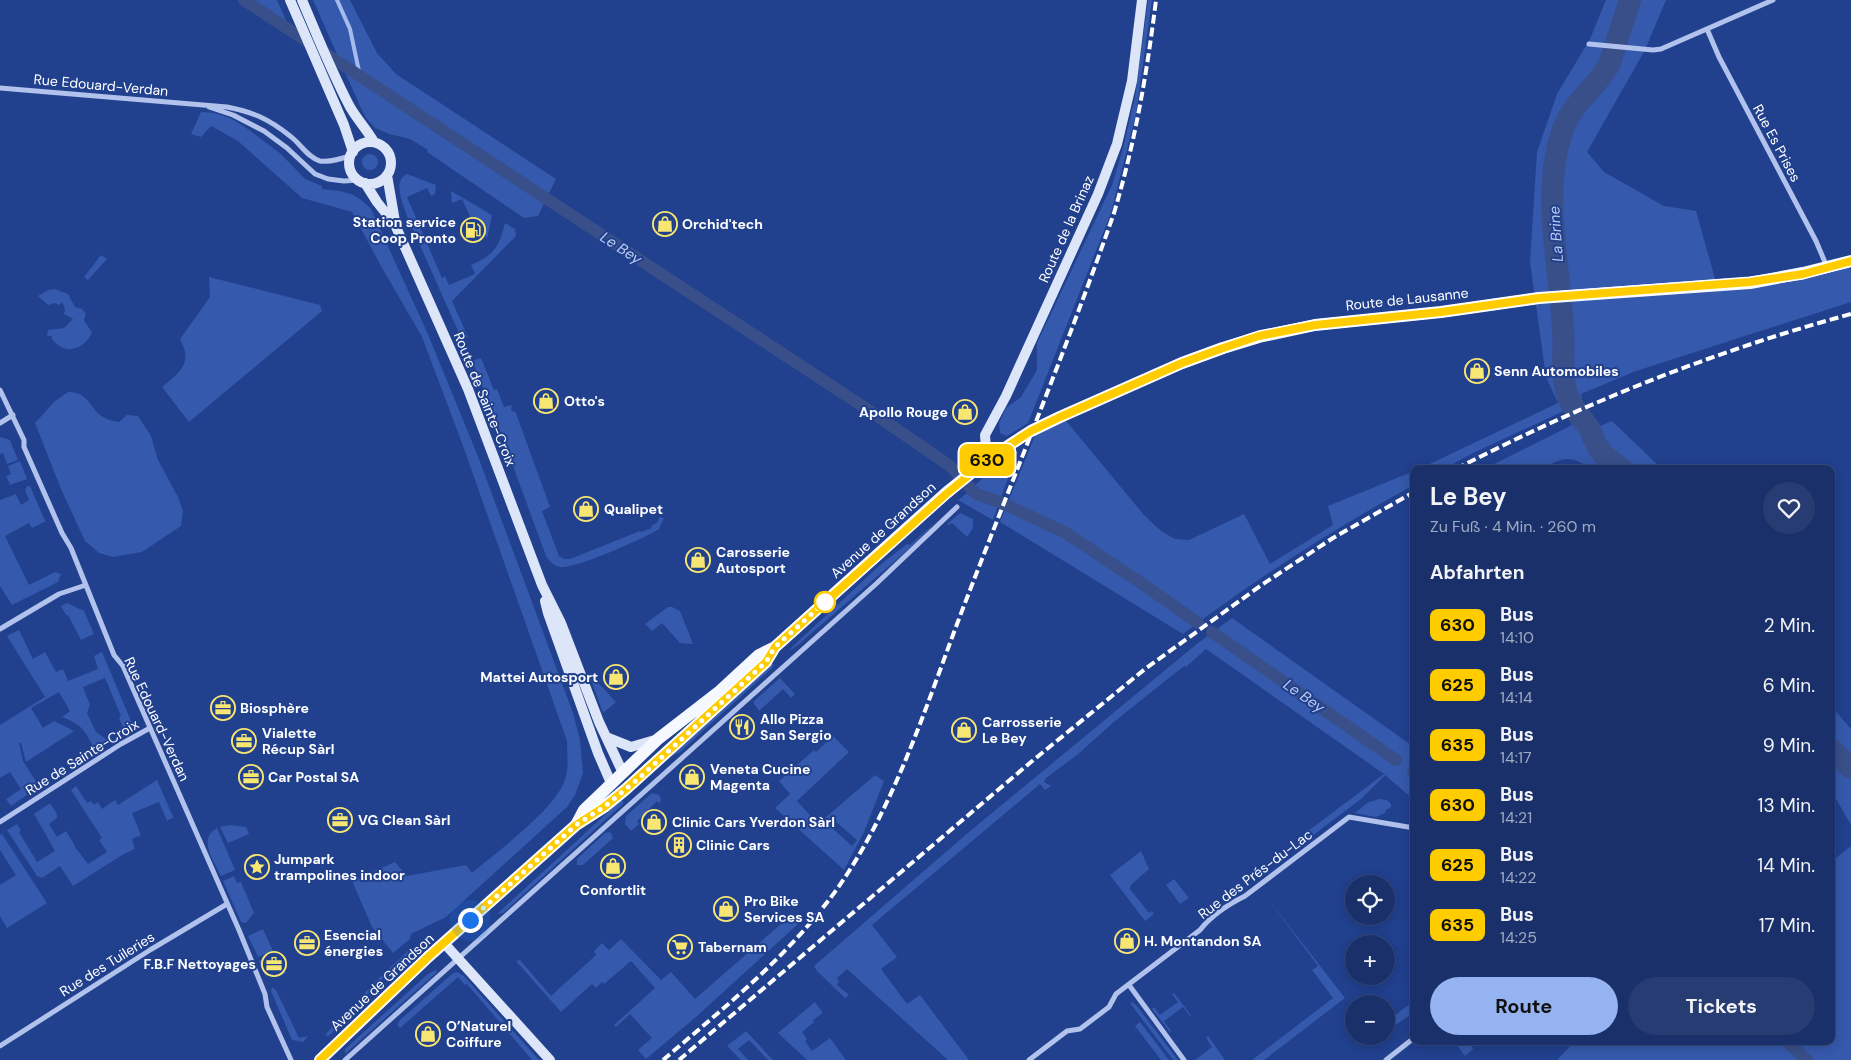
<!DOCTYPE html>
<html lang="de">
<head>
<meta charset="utf-8">
<style>
	body { margin:0; font-family:"DM Sans",sans-serif; background:#263c72; color:#f1f3f6; height:100vh; display:flex; flex-direction:column; font-size:19px; white-space:nowrap }
	* { box-sizing:border-box; margin:0 }
	p { font-size:16px; color:#9fa9c1 }
	.icon { flex:none; width:28px; height:28px; fill:none; stroke:currentColor; stroke-width:2; stroke-linecap:round; stroke-linejoin:round }
	.map { position:relative; flex:1; overflow:hidden }
	.panel { position:absolute; left:1410px; top:465px; width:425px; height:580px; display:flex; flex-direction:column; background:#19306a; border-radius:10px; box-shadow:0 2px 12px #0003,0 0 0 1px #374b7e }
	.panel>* { flex:none }
	.badge { padding:0 10px; border-radius:8px; font-size:18px; line-height:32px }
	.buttons { position:absolute; left:1345px; top:875px; display:grid; gap:10px }
	.buttons a { display:grid; place-items:center; width:50px; height:50px; border-radius:50%; background:#19306a; box-shadow:0 2px 12px #0003,0 0 0 1px #374b7e; font-size:25px }
	.you { position:absolute; width:25px; height:25px; margin:-12px; border:4px solid #fff; border-radius:50%; background:#1a73e8; box-shadow:0 0 0 8px #1a73e833 }
	.map>.badge { position:absolute; translate:-50% -50%; box-shadow:0 0 0 2px #fff }
	h2 { padding:0 20px; font-size:19px; line-height:45px }
	.round { display:grid; place-items:center; flex:none; width:52px; height:52px; border-radius:26px; background:#263c72 }
	.head { display:flex; align-items:center; justify-content:space-between; height:85px; padding:0 20px }
	h1 { font-size:24px; font-weight:700; line-height:38px }
	.action { display:flex; gap:10px; margin-top:auto; padding:10px 20px }
	.action a { flex:1; height:58px; border-radius:30px; background:#95b2f1; color:#111; font-size:20px; font-weight:700; line-height:58px; text-align:center }
	.action a+a { background:#263c72; color:#f1f3f6 }
	ul { padding:0; list-style:none }
	li { display:flex; align-items:center; gap:15px; height:60px; padding:0 20px }
	li div { flex:1 }
	li b { display:block; font-size:19px }
	li em { font-style:normal }
	li .badge { min-width:55px; font-weight:700; text-align:center }
	.map>svg:first-child { display:block }
	.green { fill:#3559ac; fill-rule:evenodd }
	.lines { fill:none; stroke-linecap:round; stroke-linejoin:round }
	.stream { stroke:#a5bbed; stroke-width:4 }
	.canal { stroke:#384f89; stroke-width:12 }
	.river { stroke:#384f89; stroke-width:22 }
	.street { stroke:#b1c2ec; stroke-width:5 }
	.secondary { stroke:#dde5f9; stroke-width:10 }
	.primary { stroke:#f6f8ff; stroke-width:12 }
	.rail { stroke:#fff; stroke-width:4; stroke-dasharray:9 4; stroke-linecap:butt }
	.line-casing { stroke:#fff; stroke-width:11 }
	.line { stroke:#fc0; stroke-width:8 }
	.walk { stroke:#fff; stroke-width:5; stroke-dasharray:0 9 }
	.stop-dot { fill:#fff; stroke:#fc0; stroke-width:2.5 }
	.labels { text-anchor:middle; stroke-width:4; stroke-linejoin:round; paint-order:stroke }
	.street-label { font-size:14px; fill:#fff; stroke:#21408e }
	.poi-label { font-size:14px; font-weight:bold; fill:#fff; stroke:#21408e; text-anchor:start }
	.water-label { font-size:15px; font-style:italic; fill:#bdcdf3; stroke:#21408e }
</style>
</head>
<body>
<div class="map">
<svg width="1851" height="1060" viewBox="0 0 1851 1060">
	<rect width="100%" height="100%" fill="#21408e"/>
	<path class="green" d="M248 0H277L289 27Z
		M313 0H350L377 53 396 74 556 179 538 216 524 218 427 152 428 150 410 139 389 134 375 128 366 118 360 106Z
		M1148 0H1152L1136 114 1111 213 1028 423 1007 436 1000 433 999 423 1006 408 1021 397 1037 370V343L1112 185 1123 148 1135 97Z
		M1606 0H1666L1645 50 1587 152 1604 172 1664 206 1696 211 1717 286 1848 262 1851 272V302L1636 371 1581 394C1583 408 1590 417 1600 426L1612 421 1662 469H1588C1578 457 1563 456 1550 465V469H1484L1572 425 1564 411 1473 453 1444 469H1419L1558 403 1546 377 1530 262 1537 152 1557 94 1590 39Z
		M201 112 215 113 230 118 245 127 281 154 305 179 322 186V189C344 191 357 193 371 209L427 332 479 459 573 713 580 740 583 773 575 795 567 807 446 917 411 934 410 939 393 953 372 927 352 881 395 862 407 876 466 865 472 873C497 852 555 809 565 780 569 768 567 754 567 741L462 443 422 337 381 266 352 212 302 198 238 141 211 126 201 137 191 134Z
		M362 162a8 8 0 1 1 16 0a8 8 0 1 1-16 0Z
		M407 174 436 185 435 194 431 196 427 188 407 197 442 278 445 276 449 285 475 274 471 265C494 255 499 247 505 223L515 229 516 236 452 301 468 337 462 340 407 216C403 203 392 181 407 174Z
		M451 191 492 215 487 239 479 219 472 221 462 199 452 203Z
		M101 255 107 259 88 280 84 277Z
		M209 277 320 305 322 311 189 422 162 387C181 371 193 363 180 339L210 297Z
		M55 289 68 294 75 307 82 309 86 314 84 320 92 333C83 350 65 356 52 339V336H47L48 330 64 328 73 319 64 314 65 309 62 302 59 305 55 303 48 305 38 296 48 290Z
		M481 358 494 390 497 389 504 407 512 405 511 410 516 413 550 507 542 511 559 556 564 559H570L640 531 641 532 652 528 651 526 658 522 659 517 664 518 659 529C645 538 575 569 561 567 554 566 550 562 546 556L499 428 472 361Z
		M68 392C88 391 89 408 103 417 108 420 113 421 119 422L127 415 138 416 151 436 158 460 178 497 183 511 181 526 142 552 113 557 99 553 85 541 61 489 35 423 55 401Z
		M1062 416 1144 515 1161 531 1175 539 1189 540 1244 514 1270 564 1333 525 1328 506 1414 471V485C1333 529 1256 579 1183 634L1000 522 1038 428Z
		M0 437 10 440 18 460 7 464 3 453 0 454Z
		M1018 451 1000 500 979 493 973 487 994 468Z
		M20 461 27 479 10 485 6 476 11 474 8 466Z
		M27 486H30L46 523 44 522 32 528 29 523 5 536 29 585 55 572 61 574 58 582 12 605 0 586V500L16 494 21 505 29 500 25 490Z
		M970 491 983 501 998 506 993 520 958 500Z
		M960 513 973 519V528L967 537 952 523 949 525 947 524Z
		M938 520 910 548 799 644 791 650 790 649 880 565 907 544 910 545Z
		M67 603 84 611 94 634 81 640 68 615H66L61 606Z
		M668 607H672L680 611 693 644 680 643 662 623 652 631 645 624Z
		M1232 618 1414 747V800L1385 775 1361 799 1308 839 1305 840 1300 837 1384 774 1206 649 1186 667 1184 666 1115 721 1077 755 1046 778 1044 782 1051 786 1045 790 1040 784 872 925 897 957 881 969 907 1004 920 995 969 1060H948L847 969 837 978 839 982 837 985 849 995 845 998 817 971 814 966 969 832 1198 643Z
		M19 630 33 659 45 652 56 672 63 669 68 681 98 669 94 656 102 652 131 721 130 727 125 733 119 718 121 716 105 678 83 687 90 705 87 713 96 732 107 740 96 751C84 731 84 725 62 717L70 711 59 692 31 708 43 728 54 721 74 731 26 762 21 743H19L23 761 37 783 30 787 33 791 30 790 26 792 27 795 11 806 6 799 21 789 10 772 0 778V725L45 697 7 636Z
		M771 664H774L772 668 679 753 667 758Z
		M591 675 616 702 603 713 590 677Z
		M780 678 795 694 791 698 783 689 759 711 753 702Z
		M1831 706 1851 729V825L1831 790Z
		M833 736 849 752 797 801 818 824 875 775 884 781 864 832 844 870 775 808 790 794 779 781 814 750 816 752ZM835 821 857 840 852 846 830 826Z
		M157 780 174 819 172 818 167 821 159 802 132 813 141 835 132 839 135 849 124 854 73 886 60 866 42 878 37 876 7 830 17 824 21 831 19 832 37 862 55 851 34 814 50 803 57 814V818L49 824 57 837 66 831 75 846V849L76 848 88 864 107 852 99 840 102 838 71 790 76 786 87 803 91 801 94 805 98 802 102 809 115 800 118 805Z
		M652 793 659 795 661 799 660 804 657 801 637 821 639 824 631 831 625 824 626 816Z
		M1379 799 1387 800 1391 804V807L1386 810 1385 813 1376 817 1355 813 1367 803Z
		M620 801H623V804L503 913 497 914Z
		M230 825 246 827 249 834 228 843 220 827Z
		M217 828 235 870 221 876C214 861 197 839 217 828Z
		M609 832 611 833 613 838 583 865H577V859L605 833Z
		M2 834 47 903 7 928 0 916V885L16 875 0 850V835Z
		M1851 846V1060H1557L1575 1041H1831V862Z
		M1141 851 1149 869 1131 885 1130 889 1149 913 1152 911 1154 914 1145 921 1110 875Z
		M234 876 237 883 241 882 254 913 246 923 241 922 223 881Z
		M1174 879 1189 898 1180 904 1166 885Z
		M1268 899 1345 998 1264 1060H1252L1333 998 1312 970 1318 966Z
		M790 916 798 924 696 1017 646 1059 638 1050 652 1038 630 1014 616 1027 614 1025 655 988 631 961 604 984 602 982 596 988 592 984 561 1012 516 961 520 960 551 996 596 955 594 951 602 943 609 950 621 939 661 980 671 972 695 999Z
		M263 929 273 951 258 957 248 936Z
		M413 949 414 950 378 983 331 1034 328 1036 325 1035 377 980 409 950Z
		M273 954 279 967 283 966 286 973 278 976 265 975 259 961Z
		M436 970 437 972 345 1054V1049L428 974Z
		M457 972 464 976 539 1060H532L467 984 465 985 458 977 400 1028 397 1024 400 1020 452 974Z
		M272 987 276 990 299 1038 308 1036 303 1042 292 1040 271 991Z
		M1174 993 1191 1015 1190 1016 1183 1007 1164 1021 1171 1031 1170 1032 1152 1009 1154 1007 1160 1015 1178 1002 1172 994Z
		M1414 1001V1012L1386 1032V1022Z
		M815 1002 823 1013 813 1020 814 1022 802 1032 807 1039 805 1041 812 1051 830 1038 846 1060H807L778 1033Z
		M1132 1002 1136 1005 1178 1060H1173L1130 1003Z
		M1140 1022 1169 1060H1161L1135 1026Z
		M746 1031 773 1060H768L749 1040 738 1049 748 1060H741L727 1046Z
		M1208 1036 1225 1060H1195L1212 1047 1206 1038Z
		M1454 1041H1469L1473 1049 1465 1056Z"/>
	<g class="lines">
		<path class="stream" d="M337 0 350 29 360 76"/>
		<path class="canal" d="M244 0 873 413 950 466 976 494 1000 502 1066 533 1147 587 1198 623
			M1212 632 1396 760
			M1413 771 1414 772
			M1786 1041 1807 1060"/>
		<path class="river" d="M1622 469C1615 463 1606 458 1601 452 1596 446 1593 436 1589 428 1582 418 1572 408 1568 397 1560 375 1565 351 1563 329 1560 266 1541 194 1562 132 1571 104 1595 89 1609 65L1630 0
			M1831 749 1851 768"/>
		<path class="street" d="M1707 29 1719 57 1816 241 1827 267
			M1589 44 1653 50 1661 49 1773 0
			M0 88 227 107C253 112 269 119 290 136 300 143 308 158 320 161 330 163 341 158 351 156
			M209 107 233 115 264 131 287 148 315 174 328 179 344 181 359 180
			M0 390 24 440V447L62 533 71 548 114 655 123 666 239 930 265 994 267 1007 291 1060
			M0 423 13 415
			M0 629 59 594 86 585
			M0 822 121 744 150 728
			M1129 985 1184 1060
			M0 1046 150 950 227 904
			M345 1060 876 584 957 507
			M1029 1060 1067 1031 1080 1029 1109 1007 1116 994 1200 930C1211 916 1229 904 1245 896L1349 817 1414 828
			M1386 1060 1414 1038"/>
		<path class="secondary" d="M290 0 344 125 353 152
			M302 0C317 35 332 73 350 107 357 119 367 130 374 142
			M349 163a21 21 0 1 1 42 0a21 21 0 1 1-42 0Z
			M387 175 396 227 468 389 542 585 561 623 599 722 623 773
			M365 183 377 202 396 226
			M991 457 986 449 985 435 1006 396 1098 194 1117 144 1132 81 1142 0
			M545 601 548 613 598 753 611 783
			M606 737 631 747 655 740
			M444 943 550 1060"/>
		<path class="primary" d="M576 825 584 810 658 739 720 691 759 655 775 647 946 493 991 457 1031 431 1060 417 1182 363 1223 348 1259 337 1315 325 1441 312 1539 298 1750 283 1803 273 1851 261
			M320 1060 428 957 576 825 604 807 626 789 766 662 775 647"/>
		<path class="rail" d="M1456 469C1582 404 1714 351 1851 314
			M663 1060C725 1007 789 956 837 889 897 804 928 699 965 603 1015 473 1068 345 1114 213 1135 143 1147 73 1156 0
			M679 1060 1031 762 1145 669 1263 584 1333 538 1414 492"/>
	</g>
	<g class="lines">
		<defs>
			<path id="line" d="M320 1060 428 957 576 825 604 807 626 789 766 662 775 647 946 494 991 457 1031 431 1060 417 1182 363 1223 348 1259 336 1315 325 1441 312 1539 298 1750 282 1803 274 1851 261"/>
		</defs>
		<use href="#line" class="line-casing"/>
		<use href="#line" class="line"/>
		<path class="walk" d="M470 920 576 825 604 807 638 779 766 662 775 647 825 602"/>
	</g>
	<defs>
		<symbol id="shop-ring" viewBox="-11 -11 22 22"><circle r="9.5" fill="#21408e" stroke="#f8e672" stroke-width="1.5"/><path d="M-5-2.5h2.3a2.7 3.5 0 0 1 5.4 0H5L5.5 6h-11ZM-1.5-2.5h3a1.5 2.3 0 0 0-3 0Z" fill="#f8e672"/></symbol>
		<symbol id="fuel-ring" viewBox="-11 -11 22 22"><circle r="9.5" fill="#21408e" stroke="#f8e672" stroke-width="1.5"/><path d="M-5.5-6h7V0h2V4h1.3V-2.5L3-4.5l.8-.8L6-3V5H2.5V1h-1V6h-7ZM-4.2-4.7v3.2H.2V-4.7Z" fill="#f8e672"/></symbol>
		<symbol id="office-ring" viewBox="-11 -11 22 22"><circle r="9.5" fill="#21408e" stroke="#f8e672" stroke-width="1.5"/><path d="M-6-3h4V-5.5h4V-3h4V5H-6ZM-1-4.5V-3h2v-1.5ZM-6 0V1H6V0Z" fill="#f8e672"/></symbol>
		<symbol id="restaurant-ring" viewBox="-11 -11 22 22"><circle r="9.5" fill="#21408e" stroke="#f8e672" stroke-width="1.5"/><path d="M-5-6h1v4h1v-4h1v4h1v-4h1v5L-1.5 .5V6h-2V.5L-5-1ZM5-6V6H3V1.5H1.5Q1.5-4 5-6Z" fill="#f8e672"/></symbol>
		<symbol id="building-ring" viewBox="-11 -11 22 22"><circle r="9.5" fill="#21408e" stroke="#f8e672" stroke-width="1.5"/><path d="M-4-6H4V6H1V3H-1V6H-4ZM-2.5-4.3h1.7v1.8h-1.7ZM.8-4.3h1.7v1.8H.8ZM-2.5-1h1.7V.8h-1.7ZM.8-1h1.7V.8H.8Z" fill="#f8e672"/></symbol>
		<symbol id="sight-ring" viewBox="-11 -11 22 22"><circle r="9.5" fill="#21408e" stroke="#f8e672" stroke-width="1.5"/><path d="M0-6L1.8-2.2L6-1.7L2.9 1.2L3.7 5.4L0 3.3L-3.7 5.4L-2.9 1.2L-6-1.7L-1.8-2.2Z" fill="#f8e672"/></symbol>
		<symbol id="supermarket-ring" viewBox="-11 -11 22 22"><circle r="9.5" fill="#21408e" stroke="#f8e672" stroke-width="1.5"/><path d="M-6-5.5h2.5l.6 2H6L4.5 2H-2.5L-4.4-4H-6ZM-1.5 3.2a1.3 1.3 0 1 0 .1 0ZM3 3.2a1.3 1.3 0 1 0 .1 0Z" fill="#f8e672"/></symbol>
	</defs>
	<g fill-rule="evenodd">
		<use href="#shop-ring" x="651" y="210" width="28" height="28"/>
		<use href="#fuel-ring" x="459" y="216" width="28" height="28"/>
		<use href="#shop-ring" x="1463" y="357" width="28" height="28"/>
		<use href="#shop-ring" x="532" y="387" width="28" height="28"/>
		<use href="#shop-ring" x="951" y="398" width="28" height="28"/>
		<use href="#shop-ring" x="572" y="495" width="28" height="28"/>
		<use href="#shop-ring" x="684" y="546" width="28" height="28"/>
		<use href="#shop-ring" x="602" y="663" width="28" height="28"/>
		<use href="#office-ring" x="209" y="694" width="28" height="28"/>
		<use href="#restaurant-ring" x="728" y="713" width="28" height="28"/>
		<use href="#shop-ring" x="950" y="716" width="28" height="28"/>
		<use href="#office-ring" x="230" y="727" width="28" height="28"/>
		<use href="#office-ring" x="237" y="763" width="28" height="28"/>
		<use href="#shop-ring" x="678" y="763" width="28" height="28"/>
		<use href="#office-ring" x="326" y="806" width="28" height="28"/>
		<use href="#shop-ring" x="640" y="808" width="28" height="28"/>
		<use href="#building-ring" x="665" y="831" width="28" height="28"/>
		<use href="#shop-ring" x="599" y="852" width="28" height="28"/>
		<use href="#sight-ring" x="243" y="853" width="28" height="28"/>
		<use href="#shop-ring" x="712" y="895" width="28" height="28"/>
		<use href="#shop-ring" x="1113" y="927" width="28" height="28"/>
		<use href="#office-ring" x="293" y="929" width="28" height="28"/>
		<use href="#supermarket-ring" x="666" y="933" width="28" height="28"/>
		<use href="#office-ring" x="260" y="950" width="28" height="28"/>
		<use href="#shop-ring" x="414" y="1020" width="28" height="28"/>
	</g>
	<circle class="stop-dot" cx="825" cy="602" r="10"/>
	<g class="labels">
		<g class="street-label">
			<text transform="translate(101 85) rotate(5)" y="5">Rue Edouard-Verdan</text>
			<text transform="translate(1777 143) rotate(62)" y="5">Rue Es Prises</text>
			<text transform="translate(1066 229) rotate(-66)" y="5">Route de la Brinaz</text>
			<text transform="translate(1407 299) rotate(-6)" y="5">Route de Lausanne</text>
			<text transform="translate(485 399) rotate(68)" y="5">Route de Sainte-Croix</text>
			<text transform="translate(883 530) rotate(-42)" y="5">Avenue de Grandson</text>
			<text transform="translate(157 719) rotate(65)" y="5">Rue Edouard-Verdan</text>
			<text transform="translate(82 757) rotate(-32)" y="5">Rue de Sainte-Croix</text>
			<text transform="translate(1255 874) rotate(-37)" y="5">Rue des Prés-du-Lac</text>
			<text transform="translate(107 964) rotate(-32)" y="5">Rue des Tuileries</text>
			<text transform="translate(382 982) rotate(-43)" y="5">Avenue de Grandson</text>
		</g>
		<g class="poi-label">
			<text x="456" y="227" text-anchor="end">Station service<tspan x="456" dy="16">Coop Pronto</tspan></text>
			<text x="682" y="229">Orchid'tech</text>
			<text x="1494" y="376">Senn Automobiles</text>
			<text x="564" y="406">Otto's</text>
			<text x="948" y="417" text-anchor="end">Apollo Rouge</text>
			<text x="604" y="514">Qualipet</text>
			<text x="716" y="557">Carosserie<tspan x="716" dy="16">Autosport</tspan></text>
			<text x="598" y="682" text-anchor="end">Mattei Autosport</text>
			<text x="240" y="713">Biosphère</text>
			<text x="760" y="724">Allo Pizza<tspan x="760" dy="16">San Sergio</tspan></text>
			<text x="982" y="727">Carrosserie<tspan x="982" dy="16">Le Bey</tspan></text>
			<text x="262" y="738">Vialette<tspan x="262" dy="16">Récup Sàrl</tspan></text>
			<text x="710" y="774">Veneta Cucine<tspan x="710" dy="16">Magenta</tspan></text>
			<text x="268" y="782">Car Postal SA</text>
			<text x="358" y="825">VG Clean Sàrl</text>
			<text x="672" y="827">Clinic Cars Yverdon Sàrl</text>
			<text x="696" y="850">Clinic Cars</text>
			<text x="274" y="864">Jumpark<tspan x="274" dy="16">trampolines indoor</tspan></text>
			<text x="613" y="895" text-anchor="middle">Confortlit</text>
			<text x="744" y="906">Pro Bike<tspan x="744" dy="16">Services SA</tspan></text>
			<text x="324" y="940">Esencial<tspan x="324" dy="16">énergies</tspan></text>
			<text x="1144" y="946">H. Montandon SA</text>
			<text x="698" y="952">Tabernam</text>
			<text x="256" y="969" text-anchor="end">F.B.F Nettoyages</text>
			<text x="446" y="1031">O’Naturel<tspan x="446" dy="16">Coiffure</tspan></text>
		</g>
		<g class="water-label">
			<text transform="translate(1556 234) rotate(-94)" y="5">La Brine</text>
			<text transform="translate(621 248) rotate(33)" y="5">Le Bey</text>
			<text transform="translate(1304 696) rotate(35)" y="5">Le Bey</text>
		</g>
	</g>
</svg>
<div class="buttons">
<a><svg class="icon" aria-label="locate" viewBox="0 0 24 24"><circle cx="12" cy="12" r="6"/><path d="M12 2v4M12 18v4M2 12h4M18 12h4"/></svg></a>
<a>+</a>
<a>−</a>
</div>
<div class="you" style="left:470px;top:920px"></div>
<b class="badge" style="left:987px;top:460px;background:#fc0;color:#111">630</b>
<section class="panel">
<div class="head"><div><h1>Le Bey</h1><p>Zu Fuß · 4 Min. · 260 m</p></div><a class="round"><svg class="icon" aria-label="heart" viewBox="0 0 24 24"><path d="M12 20l-8-8c-3-5 5-10 8-4 3-6 11-1 8 4z"/></svg></a></div>
<h2>Abfahrten</h2>
<ul>
<li><span class="badge" style="background:#fc0;color:#111">630</span><div><b>Bus</b><p>14:10</p></div><em>2 Min.</em></li>
<li><span class="badge" style="background:#fc0;color:#111">625</span><div><b>Bus</b><p>14:14</p></div><em>6 Min.</em></li>
<li><span class="badge" style="background:#fc0;color:#111">635</span><div><b>Bus</b><p>14:17</p></div><em>9 Min.</em></li>
<li><span class="badge" style="background:#fc0;color:#111">630</span><div><b>Bus</b><p>14:21</p></div><em>13 Min.</em></li>
<li><span class="badge" style="background:#fc0;color:#111">625</span><div><b>Bus</b><p>14:22</p></div><em>14 Min.</em></li>
<li><span class="badge" style="background:#fc0;color:#111">635</span><div><b>Bus</b><p>14:25</p></div><em>17 Min.</em></li>
</ul>
<div class="action"><a>Route</a><a>Tickets</a></div>
</section>
</div>
</body>
</html>
